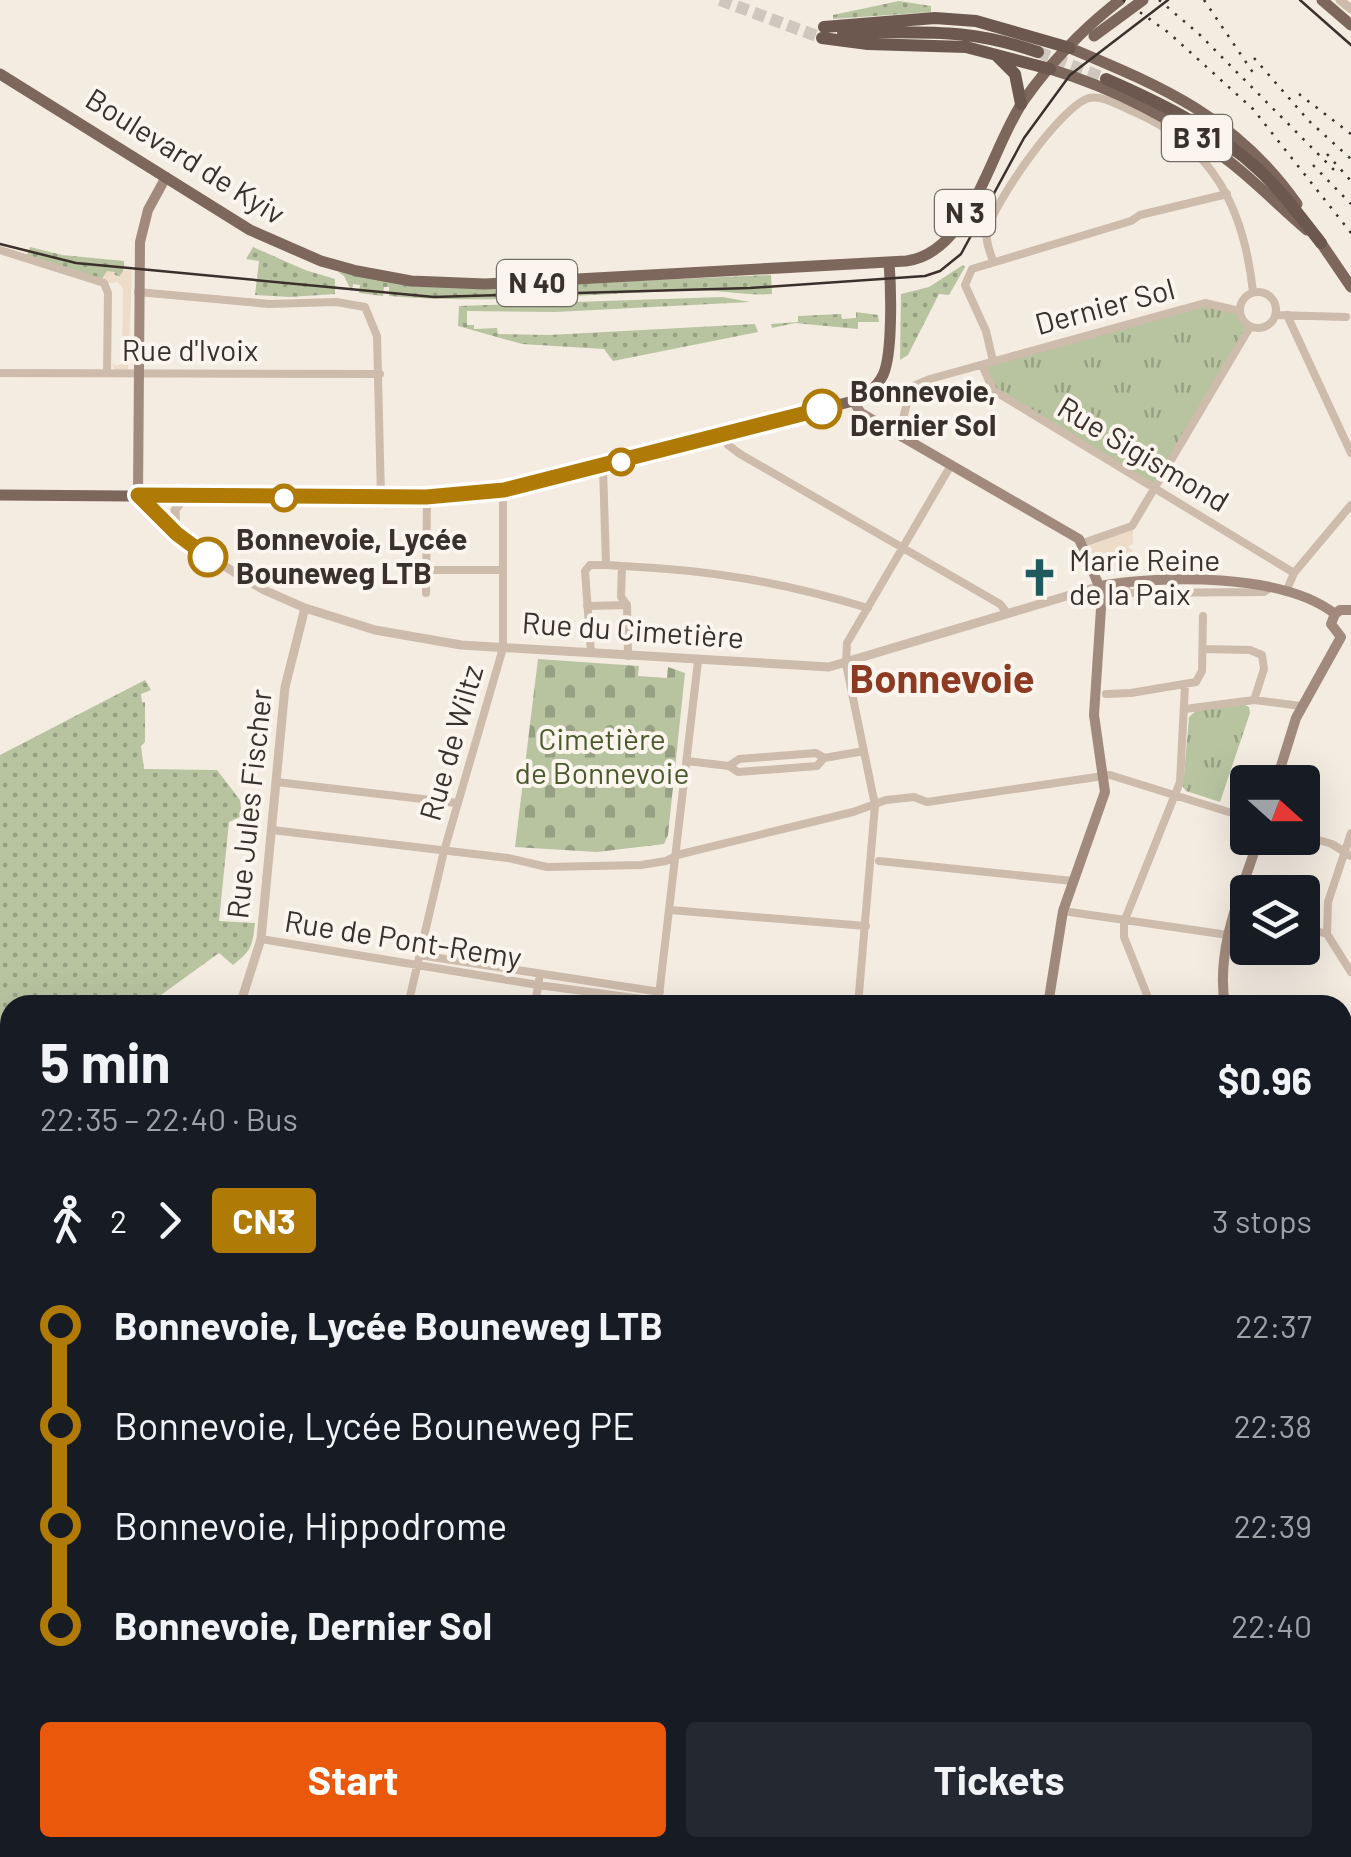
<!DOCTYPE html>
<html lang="en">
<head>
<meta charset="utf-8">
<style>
	body { margin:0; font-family:Barlow,sans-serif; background:#242831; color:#f1f3f6; height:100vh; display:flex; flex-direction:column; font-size:38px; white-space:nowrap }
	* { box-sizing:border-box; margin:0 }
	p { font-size:32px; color:#9ea1a6 }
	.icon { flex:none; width:55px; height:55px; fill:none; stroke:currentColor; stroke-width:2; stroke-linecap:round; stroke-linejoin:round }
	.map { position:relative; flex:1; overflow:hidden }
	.panel { position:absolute; left:0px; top:995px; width:1352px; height:862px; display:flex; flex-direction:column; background:#171b24; border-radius:30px 30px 0 0; box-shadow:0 10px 40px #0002 }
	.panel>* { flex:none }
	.badge { padding:0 20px; border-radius:8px; font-size:35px; line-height:65px }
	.needle { width:65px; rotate:111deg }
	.controls { position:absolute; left:1230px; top:765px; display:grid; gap:20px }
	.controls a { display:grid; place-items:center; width:90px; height:90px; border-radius:10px; background:#171b24; box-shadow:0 10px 40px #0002; font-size:50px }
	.map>.badge { position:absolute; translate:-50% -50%; box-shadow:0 0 0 5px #fff }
	.legs { display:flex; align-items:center; gap:15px; height:110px; padding:0 40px; font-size:32px }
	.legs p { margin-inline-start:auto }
	.headline { display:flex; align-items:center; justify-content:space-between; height:170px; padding:0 40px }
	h1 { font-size:55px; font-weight:700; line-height:75px }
	.action { display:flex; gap:20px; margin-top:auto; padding:20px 40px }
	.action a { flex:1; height:115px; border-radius:10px; background:#ea580c; color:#fff; font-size:40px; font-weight:700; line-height:115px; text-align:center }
	.action a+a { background:#242831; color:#f1f3f6 }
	ul { padding:0 40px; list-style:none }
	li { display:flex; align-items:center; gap:35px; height:100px; font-size:38px }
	li i { display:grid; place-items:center; width:15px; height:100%; margin:0 12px; background:currentColor }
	li i::after { content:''; width:25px; height:25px; margin:-12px; border:8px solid; border-radius:50%; background:#171b24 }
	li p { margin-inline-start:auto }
	li:first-child i { background:linear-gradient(#0000 50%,currentColor 0) }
	li:last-child i { background:linear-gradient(currentColor 50%,#0000 0) }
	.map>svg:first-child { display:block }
	.grass { fill:url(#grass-dots) }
	.forest { fill:url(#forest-firs) }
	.cemetery { fill:url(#cemetery-stones) }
	.park { fill:url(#park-tufts) }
	.garden { fill:#b8c4a0 }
	.plaza { fill:#ecdcc8 }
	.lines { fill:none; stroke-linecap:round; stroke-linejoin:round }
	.trunk-tunnel { stroke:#cfc6bd; stroke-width:12; stroke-dasharray:12 6; stroke-linecap:butt }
	.minor { stroke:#cdbbac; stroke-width:8 }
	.tertiary { stroke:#cdbbac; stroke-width:9 }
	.secondary { stroke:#a18a7d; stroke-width:10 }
	.primary { stroke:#7d675c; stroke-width:11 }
	.trunk { stroke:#6c584f; stroke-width:12 }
	.tram { stroke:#3b302b; stroke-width:2.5 }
	.rail { stroke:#3b302b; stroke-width:2.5; stroke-dasharray:2.5 8; stroke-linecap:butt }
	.primary-bridge { stroke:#7d675c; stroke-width:11 }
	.line-1-casing { stroke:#fff; stroke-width:22 }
	.line-1 { stroke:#af7b06; stroke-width:15 }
	.stop-1-dot { fill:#fff; stroke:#af7b06; stroke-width:5 }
	.labels { text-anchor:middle; stroke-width:8; stroke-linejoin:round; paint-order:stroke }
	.shield { fill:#fbf5ee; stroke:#756b66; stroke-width:2.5 }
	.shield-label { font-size:28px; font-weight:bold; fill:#3b302b }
	.street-label { font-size:30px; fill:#3b302b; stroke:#fbf5ee }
	.stop-label { font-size:30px; font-weight:bold; fill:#3b302b; stroke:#fbf5ee; text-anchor:start }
	.poi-label { font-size:30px; fill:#3b302b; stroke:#fbf5ee; text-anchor:start }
	.park-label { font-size:30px; fill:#4a5a2e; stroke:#fbf5ee }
	.district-label { font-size:40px; font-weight:bold; fill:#8c3b22; stroke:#fbf5ee }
</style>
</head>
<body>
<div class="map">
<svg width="1351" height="1857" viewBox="0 0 1351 1857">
	<defs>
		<pattern id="grass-dots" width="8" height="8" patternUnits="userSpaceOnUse" patternTransform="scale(2.5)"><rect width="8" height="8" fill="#b8c4a0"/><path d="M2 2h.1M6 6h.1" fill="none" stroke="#97a083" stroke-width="1.8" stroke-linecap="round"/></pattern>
		<pattern id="forest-firs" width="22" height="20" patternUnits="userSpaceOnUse" patternTransform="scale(2.5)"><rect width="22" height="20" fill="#b8c4a0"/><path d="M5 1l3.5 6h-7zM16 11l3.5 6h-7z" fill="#97a083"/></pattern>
		<pattern id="cemetery-stones" width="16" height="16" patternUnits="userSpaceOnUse" patternTransform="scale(2.5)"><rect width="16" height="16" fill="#b8c4a0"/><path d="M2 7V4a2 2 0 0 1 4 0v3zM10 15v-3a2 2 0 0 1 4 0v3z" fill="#97a083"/></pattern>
		<pattern id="park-tufts" width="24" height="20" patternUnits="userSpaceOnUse" patternTransform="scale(2.5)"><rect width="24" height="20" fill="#b8c4a0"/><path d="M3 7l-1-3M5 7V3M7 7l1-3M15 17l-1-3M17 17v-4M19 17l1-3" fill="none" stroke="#97a083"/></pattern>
	</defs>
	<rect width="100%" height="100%" fill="#f4ebe1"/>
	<path class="grass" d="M899 1 931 6V12L833 19V15Z
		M30 247 62 255 124 261 123 274 120 277 107 272 102 279 27 255Z
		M253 247 305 270 335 279V294L290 297 255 295 259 261 246 259Z
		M963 265 965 267 949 295 939 294 908 355 900 360 901 294 929 287Z
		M338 272 471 288 771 275 772 294C746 296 722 290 696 290 593 293 492 305 389 296V287H384L383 296 359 293 360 285 353 284 352 292 344 276Z
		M723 297 750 302 555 312 467 311V325H474V329L497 328 498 334 549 335 755 324 758 332 613 361 604 349 522 344 458 326 459 306Z
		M856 312 878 315 879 322H858V329L795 323 772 328 771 324 798 322V316L841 314 842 319 856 318Z
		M145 680 151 690 141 694 142 702H145V742L141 746 144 769 217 770 240 800 242 816 229 822 219 921 255 923C252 947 252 950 233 965L219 953 147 1005H10V1093L0 1099V755Z"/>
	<path class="forest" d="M1351 1259V1368L1343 1374V1260Z
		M1351 1479V1857H1327L1330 1848H1342V1488Z
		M1215 1848H1313L1311 1857H1217Z"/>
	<path class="cemetery" d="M538 659 639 666 638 676 667 678 668 667 685 673 668 835 664 844 597 852 515 847Z"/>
	<path class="park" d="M1205 303 1240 314 1250 327 1154 488 993 390 982 365Z
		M1243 704 1249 707 1250 713 1220 802 1186 791 1183 787 1189 717 1196 711Z
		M203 1848H277L280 1857H206Z"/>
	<path class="garden" d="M277 1848H390L396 1857H280Z"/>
	<path class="plaza" d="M124 270 132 271 128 369 115 370 111 362 116 366 122 364 123 289 118 282 107 283 102 279 107 271 115 272 114 276 119 277Z
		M1133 529V544L1127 547 1132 550 1137 570 1099 573 1089 545Z"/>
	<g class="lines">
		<path class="trunk-tunnel" d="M720 0 822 38
			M1038 52 1106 79"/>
		<path class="minor" d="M0 250 104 283 108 293 107 373
			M993 261C990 252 985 241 987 231 994 202 1061 106 1089 98 1102 95 1120 106 1132 111 1213 145 1244 208 1253 292
			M1240 310a18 18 0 1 1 36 0a18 18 0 1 1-36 0Z
			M138 292 269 304 336 302 365 307 377 336 381 498
			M1276 315 1346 317
			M1287 315 1351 453
			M993 361 986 331 965 285 972 269 1131 221 1140 215 1227 194
			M982 365 993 390 1294 573
			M0 373 380 374
			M896 433 903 419 911 387 930 379 1205 303 1239 311
			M724 435 728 445 740 454 1000 604 1007 613
			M603 467 606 565 622 566 621 597 627 605 628 656
			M1083 543 1132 526 1250 327
			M622 566C711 570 782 582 868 608
			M426 570H503
			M1123 582 1128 593 1264 592 1270 588
			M1286 592 1294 573 1351 505
			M426 593 427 497
			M587 606 627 605
			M1203 649 1250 650 1262 655 1264 669 1254 700
			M591 653 585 571 590 565H606
			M1106 694 1131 693 1196 682 1202 671 1203 616
			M1185 709 1254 700 1301 706
			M687 761 729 766 738 772 817 766 824 758
			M729 766 739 759 816 753 824 758 864 751
			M276 782 457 803
			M272 830 508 858 547 867 641 865 666 861 677 855 853 812 886 800 914 797 927 802 1110 775 1248 818
			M1351 833 1328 902 1327 934 1351 972
			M1302 835 1332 844 1351 856
			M879 861 1073 881
			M1236 909 1248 912
			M670 910 866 926
			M1063 911 1228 935
			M1302 927 1327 934
			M261 939 538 985 687 1005
			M419 955 660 992
			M658 1004 698 661
			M408 1005 444 851 503 648V490
			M535 1005 539 980
			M858 1005 875 805 846 664 847 643 951 465
			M1151 1005 1124 937V922L1180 782 1185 685
			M1342 1162 1351 1170
			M406 1848 410 1857
			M498 1855 510 1848
			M944 1857 945 1848
			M1081 1857 1082 1848
			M1091 1857 1092 1848
			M1196 1857 1201 1848"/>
		<path class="tertiary" d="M1340 0 1351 9
			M138 495 193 547 264 590 305 608 375 630 461 645 829 667 1100 586
			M176 531 175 510 185 496
			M240 1005 261 939 285 687 305 608"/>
		<path class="secondary" d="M853 401 861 413 1079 539 1102 593 1094 715 1105 792 1063 911 1048 1005
			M138 495 140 242 148 210 166 177
			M1100 586C1162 575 1283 573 1335 614
			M1335 614 1331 624 1341 637
			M1335 614 1340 610H1351
			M1276 782 1296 718 1341 637
			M1225 1005C1215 949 1242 890 1259 838
			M1342 1197 1351 1219
			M631 1857 639 1848"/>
		<path class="primary" d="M1322 0 1351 25
			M1070 48C1163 87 1237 118 1297 204
			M1050 69C1113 88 1179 121 1230 162 1257 183 1281 208 1307 230
			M0 74 250 230 321 261 357 271 411 281 485 284 906 261C971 253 991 147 1024 100 1051 62 1084 28 1120 0
			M1317 237 1351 287
			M0 495 381 498 463 495 540 483 853 401C866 395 876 389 883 375 893 354 891 287 889 262"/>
		<path class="trunk" d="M824 27 935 18 976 21 1070 48
			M843 32C919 34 962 26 1038 52
			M822 38 868 44 966 47 1050 69
			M997 56 1015 74 1021 104
			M1106 79C1161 103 1216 130 1260 171 1283 192 1302 219 1321 243"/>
		<path class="tram" d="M1300 0 1351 45
			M0 244 76 263 434 297 750 288 925 276 940 271 961 254 1024 138 1070 75 1168 0"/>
		<path class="rail" d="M1123 0 1169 33 1253 109 1351 233
			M1159 0 1199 34 1334 170
			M1204 0 1256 77
			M1254 58 1309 121 1351 159
			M1299 94 1351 134
			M1327 154 1351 181
			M1313 165 1351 204"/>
		<path class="primary-bridge" d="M1094 36 1143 0"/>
	</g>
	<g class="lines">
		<defs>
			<path id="line-1" d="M208 557 177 534 138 495 426 497 504 490 822 409"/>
		</defs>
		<use href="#line-1" class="line-1-casing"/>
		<use href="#line-1" class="line-1"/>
	</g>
	<defs>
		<symbol id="church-bare" viewBox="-9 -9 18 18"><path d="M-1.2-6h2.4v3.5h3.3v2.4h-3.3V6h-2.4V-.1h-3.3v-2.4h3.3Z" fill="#1f5a5e" stroke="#fbf5ee" stroke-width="2.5" paint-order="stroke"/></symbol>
	</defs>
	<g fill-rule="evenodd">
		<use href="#church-bare" x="1012" y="550" width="55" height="55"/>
	</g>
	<g class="stop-1-dot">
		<circle cx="822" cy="409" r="18"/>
		<circle cx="621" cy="462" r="12"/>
		<circle cx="284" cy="498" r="12"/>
		<circle cx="208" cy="557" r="18"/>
	</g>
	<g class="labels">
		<g class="shield">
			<rect x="1162" y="115" width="70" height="46" rx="8"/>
			<rect x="935" y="190" width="60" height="46" rx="8"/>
			<rect x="497" y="260" width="80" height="46" rx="8"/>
		</g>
		<g class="shield-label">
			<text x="1197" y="148">B 31</text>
			<text x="965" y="223">N 3</text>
			<text x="537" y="293">N 40</text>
		</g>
		<g class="street-label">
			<text transform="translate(185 157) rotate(32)" y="10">Boulevard de Kyiv</text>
			<text transform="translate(1105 307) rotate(-15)" y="10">Dernier Sol</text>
			<text x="190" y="361">Rue d'Ivoix</text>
			<text transform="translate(1143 455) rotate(31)" y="10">Rue Sigismond</text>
			<text transform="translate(633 631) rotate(4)" y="10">Rue du Cimetière</text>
			<text transform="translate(452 743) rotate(-74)" y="10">Rue de Wiltz</text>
			<text transform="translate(250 804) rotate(-84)" y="10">Rue Jules Fischer</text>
			<text transform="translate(403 940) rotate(9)" y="10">Rue de Pont-Remy</text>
		</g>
		<g class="stop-label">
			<text x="850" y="402">Bonnevoie,<tspan x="850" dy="34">Dernier Sol</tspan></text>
			<text x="236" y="550">Bonnevoie, Lycée<tspan x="236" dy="34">Bouneweg LTB</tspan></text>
		</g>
		<g class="poi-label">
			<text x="1069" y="571">Marie Reine<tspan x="1069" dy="34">de la Paix</tspan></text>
		</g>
		<g class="park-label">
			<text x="602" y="750">Cimetière<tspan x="602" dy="34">de Bonnevoie</tspan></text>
		</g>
		<g class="district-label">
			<text x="942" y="693">Bonnevoie</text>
		</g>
	</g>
</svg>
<div class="controls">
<a><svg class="needle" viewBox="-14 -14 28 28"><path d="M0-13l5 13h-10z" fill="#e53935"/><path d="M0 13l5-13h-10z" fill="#9ea1a6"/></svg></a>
<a><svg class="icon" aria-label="layers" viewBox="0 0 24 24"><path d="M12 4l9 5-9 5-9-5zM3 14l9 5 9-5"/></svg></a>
</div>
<section class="panel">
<div class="headline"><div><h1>5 min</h1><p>22:35 – 22:40 · Bus</p></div><b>$0.96</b></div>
<div class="legs"><svg class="icon" aria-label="walk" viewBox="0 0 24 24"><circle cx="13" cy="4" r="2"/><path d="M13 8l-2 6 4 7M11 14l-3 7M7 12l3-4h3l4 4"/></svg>2<svg class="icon" aria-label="forward" viewBox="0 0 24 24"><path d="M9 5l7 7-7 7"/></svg><b class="badge" style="background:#af7b06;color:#fff">CN3</b><p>3 stops</p></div>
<ul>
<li><i style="color:#af7b06"></i><b>Bonnevoie, Lycée Bouneweg LTB</b><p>22:37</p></li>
<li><i style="color:#af7b06"></i><span>Bonnevoie, Lycée Bouneweg PE</span><p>22:38</p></li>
<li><i style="color:#af7b06"></i><span>Bonnevoie, Hippodrome</span><p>22:39</p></li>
<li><i style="color:#af7b06"></i><b>Bonnevoie, Dernier Sol</b><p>22:40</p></li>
</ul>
<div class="action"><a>Start</a><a>Tickets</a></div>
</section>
</div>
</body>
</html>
